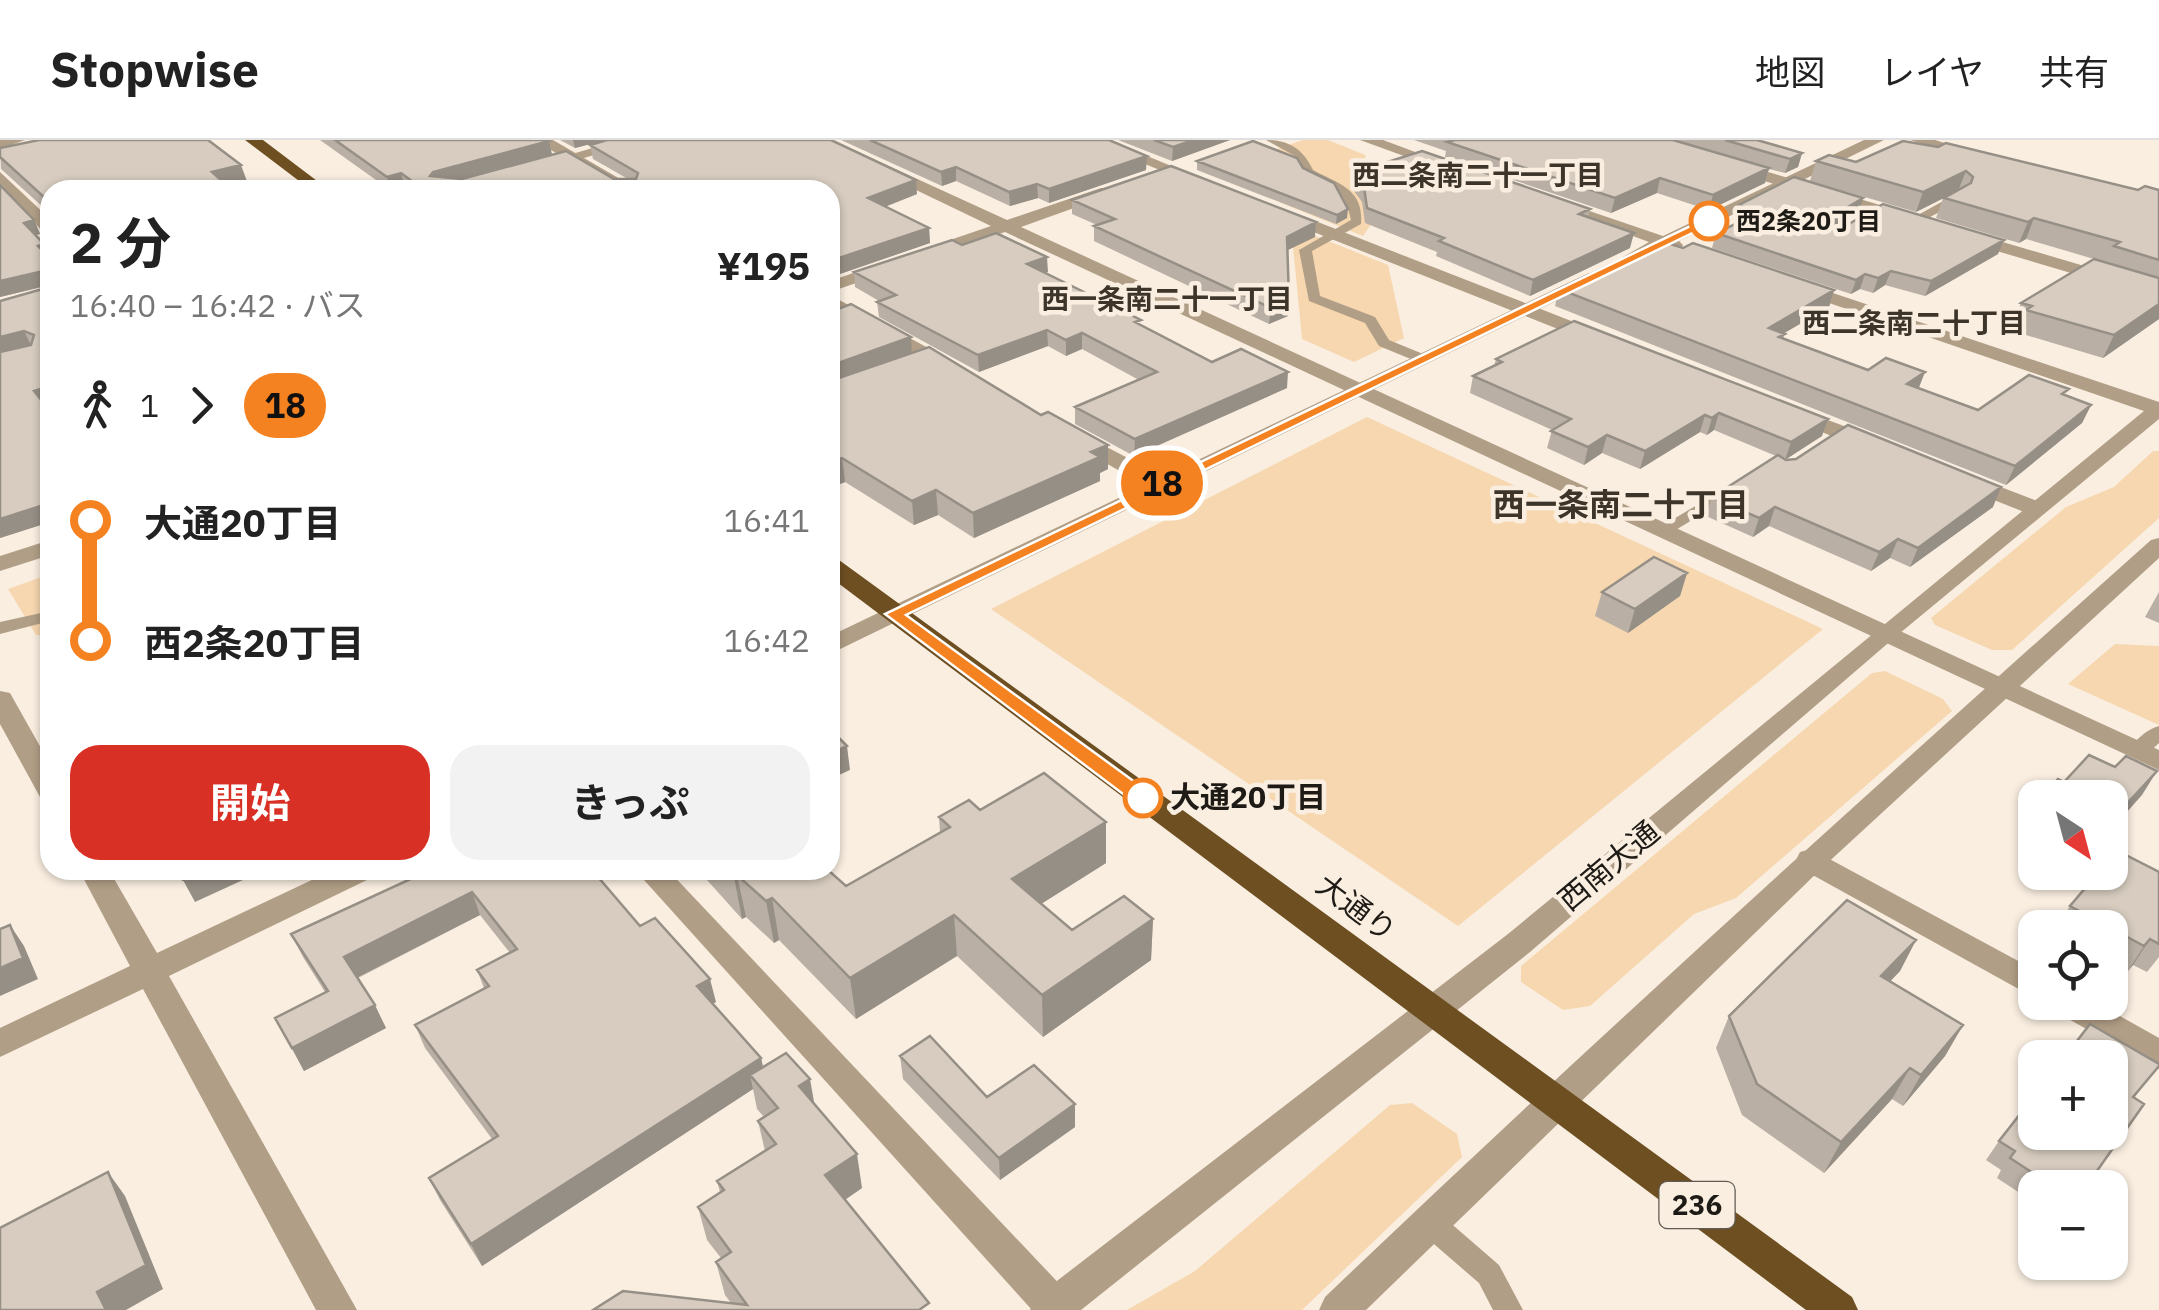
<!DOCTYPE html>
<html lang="ja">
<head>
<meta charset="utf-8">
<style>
	body { margin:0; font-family:"IBM Plex Sans","Noto Sans JP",sans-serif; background:#f2f2f2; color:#222; height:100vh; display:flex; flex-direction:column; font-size:38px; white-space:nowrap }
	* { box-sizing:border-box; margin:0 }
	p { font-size:32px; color:#767676 }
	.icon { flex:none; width:55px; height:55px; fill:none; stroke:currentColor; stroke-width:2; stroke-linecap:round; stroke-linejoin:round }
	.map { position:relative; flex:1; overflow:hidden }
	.sheet { position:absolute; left:40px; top:40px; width:800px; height:700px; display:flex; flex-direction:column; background:#fff; border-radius:30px; box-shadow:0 2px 8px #0004 }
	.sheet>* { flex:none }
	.badge { padding:0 20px; border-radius:32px; font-size:35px; line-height:65px }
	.needle { width:65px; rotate:144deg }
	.fabs { position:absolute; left:2018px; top:640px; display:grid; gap:20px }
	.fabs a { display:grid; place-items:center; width:110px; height:110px; border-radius:20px; background:#fff; box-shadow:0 2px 8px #0004; font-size:50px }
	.map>.badge { position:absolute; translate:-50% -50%; box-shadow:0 0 0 5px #fff }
	.legs { display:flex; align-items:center; gap:15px; height:110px; padding:0 30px; font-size:32px }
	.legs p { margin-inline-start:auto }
	.summary { display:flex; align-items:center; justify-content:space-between; height:170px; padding:0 30px }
	h1 { font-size:55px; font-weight:700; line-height:75px }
	.button { display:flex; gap:20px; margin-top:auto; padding:20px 30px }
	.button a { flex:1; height:115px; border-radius:30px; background:#d93025; color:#fff; font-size:40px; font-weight:700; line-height:115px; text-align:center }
	.button a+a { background:#f2f2f2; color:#222 }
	ul { padding:0 30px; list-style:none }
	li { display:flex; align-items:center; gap:35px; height:120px; font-size:38px }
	li i { display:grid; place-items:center; width:15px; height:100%; margin:0 12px; background:currentColor }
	li i::after { content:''; width:25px; height:25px; margin:-12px; border:8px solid; border-radius:50%; background:#fff }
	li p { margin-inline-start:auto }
	li:first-child i { background:linear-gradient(#0000 50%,currentColor 0) }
	li:last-child i { background:linear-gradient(currentColor 50%,#0000 0) }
	header { display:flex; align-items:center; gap:60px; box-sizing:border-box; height:140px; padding:0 50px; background:#fff; border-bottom:2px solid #e0e0e0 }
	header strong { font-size:48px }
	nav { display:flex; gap:55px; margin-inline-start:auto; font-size:35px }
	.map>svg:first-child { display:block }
	.green { fill:#f7d7b0 }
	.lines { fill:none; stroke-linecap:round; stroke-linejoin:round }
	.service { fill:#b19e86; fill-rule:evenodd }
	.minor { fill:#b19e86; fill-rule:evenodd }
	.tertiary { fill:#b19e86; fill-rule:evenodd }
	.trunk { fill:#6e4f22; fill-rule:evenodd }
	.wall { fill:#b9afa4 }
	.shaded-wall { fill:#968f86 }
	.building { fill:#d7ccbf; stroke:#968f86; stroke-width:2.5 }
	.line-1 { fill:#f58220; stroke:#fff; stroke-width:2.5 }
	.stop-1-dot { fill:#fff; stroke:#f58220; stroke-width:5 }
	.labels { text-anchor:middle; stroke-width:9; stroke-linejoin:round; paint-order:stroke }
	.far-stop-label { font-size:25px; font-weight:bold; fill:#1e1a15; stroke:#f9eee0; text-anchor:start }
	.far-neighbourhood-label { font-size:28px; font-weight:bold; fill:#3d342a; stroke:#f9eee0 }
	.shield { fill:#f9eee0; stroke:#605a52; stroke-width:2.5 }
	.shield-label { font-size:28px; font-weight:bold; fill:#1e1a15 }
	.stop-label { font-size:30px; font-weight:bold; fill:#1e1a15; stroke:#f9eee0; text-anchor:start }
	.street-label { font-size:30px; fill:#1e1a15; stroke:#f9eee0 }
	.neighbourhood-label { font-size:32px; font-weight:bold; fill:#3d342a; stroke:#f9eee0 }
</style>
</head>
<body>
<header>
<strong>Stopwise</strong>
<nav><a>地図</a><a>レイヤ</a><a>共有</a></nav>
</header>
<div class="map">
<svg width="2159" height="1170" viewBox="0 0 2159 1170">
	<rect width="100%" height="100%" fill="#f9eee0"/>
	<path class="green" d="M1303 0H1328L1365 15 1376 77 1363 96 1279 62 1280 39 1290 32 1277 9Z
		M1291 86 1388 125 1404 198 1354 222 1302 199Z
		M1367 277 1823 489 1458 786 991 469Z
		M2153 311H2159V378L2012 510H1992L1935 485 1931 478 2066 367 2114 347Z
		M50 434V495H36L8 449Z
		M2115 504 2159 506V585L2068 544Z
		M1885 531 1943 559 1952 571 1736 758 1694 774 1590 866 1563 870 1521 842V826L1872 533Z
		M1412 963 1457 994 1462 1017 1302 1170H1127L1195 1131 1390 965Z"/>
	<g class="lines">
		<path class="service" d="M1266 0C1289 0 1303 9 1313 30 1339 44 1364 49 1361 84L1312 111 1320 156 1375 177 1389 200 1428 216V222H1418L1379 206 1365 183 1309 161 1299 110 1351 80C1344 45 1332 49 1304 34L1295 16Z
			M1956 54 1962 58 1960 61 1917 84 1907 81Z
			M1734 343 1742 348 1740 351 1669 394 1663 395 1655 390Z
			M50 471V481L0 494V482Z
			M2159 586V603L2145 616H2131L2128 611C2134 601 2147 589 2159 586Z
			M1430 1071 1440 1074 1499 1125 1523 1170H1493L1479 1143 1420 1092 1416 1083 1420 1074Z"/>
		<path class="minor" d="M0 0H25L0 9Z
			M534 0H553L639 50H619Z
			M812 0H832L1007 80 1101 48H1113V54L1021 87 2159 610V630L1005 92 830 152V141L991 86Z
			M1086 0H1108L1208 41 1194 44Z
			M1734 22 1914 75 1916 79 1902 83 1728 30 1726 27Z
			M0 32 50 79V94L44 93 0 46Z
			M1282 68 1607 195 1610 199 1607 203H1593L1276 77 1274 73Z
			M1969 92 2159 148V159L1963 101 1960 97Z
			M830 155 958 224 961 228 958 232H944L830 169Z
			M1790 266 1879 299 1882 304 1871 310 1863 309 1783 276 1780 272 1783 268Z
			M1076 291 1168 339 1171 344 1168 349H1152L1068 302 1065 297Z
			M1967 334 2045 364 2048 369 2037 376 2029 374 1959 346 1956 341 1959 336Z
			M50 400V415L0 431V416Z
			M1811 709 2035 830V858L1800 728 1796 720 1800 712Z
			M635 730H668L1068 1153 1072 1170H1032Z
			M2050 862H2095L2159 898V929L2054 871Z"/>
		<path class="tertiary" d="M620 0H646L539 31 531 26Z
			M1360 0H1383L1450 25 1437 28Z
			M1864 0H1884L1679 101 1683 105 1680 109 1665 108 1632 122 1623 117 1649 102 1546 64 1560 61 1663 96Z
			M1910 0H1935L1983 15 1975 20Z
			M1589 133 1598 138 1595 142 830 514V496Z
			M1800 142 2159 262V279L1894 498 1530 812 1081 1170H1030L1036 1157 1508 794 2144 271 1794 151 1791 147Z
			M2159 398V418L1822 728 1366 1170H1319L1325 1157C1595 899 1872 649 2151 400Z
			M0 551 10 553 50 624V660L40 657 0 584Z
			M79 730H109L157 813 333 730H375L371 738 169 836 357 1170H316L143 849 0 917V888L130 826Z"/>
		<path class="trunk" d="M245 0H263L329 50H311Z
			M830 418 839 420 1852 1157 1858 1170H1806L830 437Z"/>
	</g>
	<path class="wall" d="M320 0H547L549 1 552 15 614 39H628L593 19 590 5 917 54 885 67 929 88 930 103 834 136 830 133V50H408L405 48 390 50Z
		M560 0H606L575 8Z
		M841 0H1109L1146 30 1049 63 1038 58 1010 66 956 41 942 46Z
		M1118 0H1230L1172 21Z
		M1414 0H1757L1802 13 1798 27 1785 33 1769 29 1765 43 1709 70 1657 53 1611 73 1445 17 1446 11Z
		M1903 1 2138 50H2158L2159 48V179L2103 218 2016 192 2018 187 2012 185 2021 163 2094 119 2026 99 2019 103 1936 78 1943 58 1916 72 1810 41 1816 21 1856 22Z
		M0 8 248 44 230 49 45 69 1 29Z
		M1197 21 1303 28 1347 78 1336 84 1197 30Z
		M1352 33 1590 69 1588 77 1630 108 1530 156 1436 116 1437 112 1365 83 1362 62 1351 47Z
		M0 45 34 80 40 94 36 95 50 117 45 265 50 271V382L0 398V161L46 148 47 146 0 157Z
		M1072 60 1315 97 1287 110 1289 160 1288 176 1269 184 1094 101V86L1097 85 1072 74Z
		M1739 65 1859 72 1834 87 1998 114 1925 156 1885 145 1873 153 1860 149 1851 154 1712 108 1716 93 1742 81 1735 78Z
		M962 105 1048 132 1045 133 1141 186 1212 222 1287 248 1134 316 1075 284V267L1139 240 1082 209 1066 216 1048 206 979 232 879 177 877 162 879 161 855 147 854 132Z
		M1683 108 1834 150 1829 167 1784 193V199L1978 270 2066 256 2091 265 2082 283 2006 345 1555 166 1559 149Z
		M830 172 912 213 1108 329 1100 333V341L974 398 938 375 914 385 845 342 830 348Z
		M1496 219 1822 296 1785 319 1993 367 1910 427 1890 418 1871 431 1769 386 1753 397 1706 376 1712 357 1776 316 1714 290 1707 295 1700 292 1640 329 1602 313 1584 325 1547 308 1552 290 1470 253 1473 236 1494 226Z
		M1687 433 1680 456 1628 493 1595 476 1602 452Z
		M2159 452V483L2145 477Z
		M2035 663V698L2020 690Z
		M980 670 1106 723 1041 764 1072 790 1153 779 1151 820 1043 897 957 816 856 879 779 800 774 803 746 777 742 779 698 730H828L846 746 940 692 939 677Z
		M430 730 640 786 716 862 713 863 761 918 763 927 815 964 862 1048 845 1060 929 1163 593 1170 731 1163 725 1155 716 1122 721 1118 707 1100 698 1067 720 1052 717 1041 765 1011 758 981 764 977 757 969 753 949 482 1126 440 1060 429 1038 492 999 425 908 415 885 484 848 477 830 510 813 480 775 358 838 386 888 304 931 275 878 325 852 303 817 291 794Z
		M2159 732V817L2147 832 2133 825 2128 831 2110 821V788H2056L2070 766Z
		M1916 800 1900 831 1890 841 1963 885 1945 916 1903 966 1892 959 1824 1033 1742 975 1716 908 1729 876Z
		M900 916 987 957 1075 987 1000 1040 903 939Z
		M2110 918 2159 926 2134 958 2085 1048H2035V1063L1997 1038 2001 1030 1986 1020 1999 1001Z"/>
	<path class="shaded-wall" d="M573 0H606L575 8Z
		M1194 0H1230L1172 21 1173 7Z
		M549 1 552 15 434 50 430 36 433 32Z
		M1802 13 1798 27 1785 33 1790 19Z
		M1147 16 1146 30 1049 63V49Z
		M241 25 248 44 224 50 212 32Z
		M956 27V41L942 46 941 32Z
		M1769 28 1765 43 1709 70 1713 55Z
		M1966 31 1958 51 1916 72 1923 52Z
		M401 33 405 48 391 50 387 37Z
		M1660 38 1657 53 1611 73 1615 58Z
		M916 40 917 54 869 73 868 58Z
		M167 43 170 50H135Z
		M1037 44 1038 58 1010 66 1009 52Z
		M1863 58 1859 72 1823 93 1828 79Z
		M1348 69 1347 78 1336 84 1337 75Z
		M2034 78 2026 99 2019 103 2028 82Z
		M34 80 40 94 30 96 24 83Z
		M1316 82 1315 97 1286 111 1287 97Z
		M929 88 930 103 834 136 833 120Z
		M1634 93 1630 108 1530 156 1533 140Z
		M2004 100 1998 114 1925 156 1931 141Z
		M44 104 50 117V118L38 106Z
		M1047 117 1048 132 1027 139V124Z
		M43 131 49 145 0 157V141Z
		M1891 131 1885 145 1873 153 1878 138Z
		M1865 134 1860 149 1851 154 1856 140Z
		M1834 150 1829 167 1764 205 1769 188Z
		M1289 160 1288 176 1269 184 1271 168Z
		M2159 164V179L2103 218 2114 195Z
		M1047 190 1048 206 979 232 978 215Z
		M24 191 31 205 0 214V197Z
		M1082 193V209L1066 216V200Z
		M911 197 912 219 830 250V226Z
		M1288 232 1287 248 1134 316 1135 299Z
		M1925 232 1918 250 1907 244Z
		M50 246V263L41 266 34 251Z
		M2091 265 2082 283 2006 345 2015 326Z
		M1719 273 1714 290 1707 295 1712 278Z
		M1705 275 1700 292 1640 329 1645 311Z
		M1828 279 1822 296 1785 320 1791 302Z
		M1607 295 1602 313 1584 325 1588 307Z
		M1108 305V329L1100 333V341L974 398 973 373Z
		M842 318 845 342 830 348V322Z
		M2001 347 1993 367 1910 427 1918 408Z
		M936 350 938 375 914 385 912 361Z
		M50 363V382L0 398V379Z
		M1775 367 1769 386 1753 397 1759 378Z
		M1898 399 1890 418 1871 431 1879 412Z
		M1687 433 1680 456 1628 493 1635 469Z
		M847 606 850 630 830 639V614Z
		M2157 631 2142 655 2110 691V682Z
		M1106 682V723L1014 781 1012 739Z
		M205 730H265L195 762 183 740Z
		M737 735 746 777 742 779 734 737Z
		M472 752 480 775 354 839 344 817Z
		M772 758 779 800 774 803 766 761Z
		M954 775 957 816 856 879 850 838Z
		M1153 779 1151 820 1043 897 1042 855Z
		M10 785 24 806 38 839 0 856V828Z
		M2150 799 2133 825 2128 831 2144 806Z
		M1916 800 1900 831 1865 868 1881 836Z
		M710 839 716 862 703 869 697 846Z
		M375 865 386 888 304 931 292 908Z
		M1963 885 1945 916 1903 966 1921 935Z
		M761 918 766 940 750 935 753 949 482 1126 471 1104Z
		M1910 928 1892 959 1824 1033 1841 1002Z
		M810 939 816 973 799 946Z
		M1075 964V987L1000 1040 999 1018Z
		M857 1014 862 1048 831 1069 825 1035Z
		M108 1032 125 1056 163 1149 126 1170H106L97 1152Z"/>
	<path class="building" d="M39 0H208L241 25 212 32 232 50H167V43L135 50H50V70L45 71 44 57 0 17V8Z
		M335 0H547L549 1 433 32 430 36 462 39 566 11 614 39H636L638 33 590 5 607 0H831L916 40 868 58 929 88 833 120 830 119V50H424L401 33 387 37Z
		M870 0H1109L1147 16 1049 49 1037 44 1009 52 956 27 941 32Z
		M1154 0H1194L1173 7Z
		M1455 0H1673L1769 28 1713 55 1660 38 1615 58 1447 2Z
		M1725 0H1757L1802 13 1790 19Z
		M1253 1 1297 18 1303 28 1334 43 1348 69 1337 75 1197 21Z
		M1903 1 1938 7 1946 3 2138 50 2145 46 2159 50V120L2114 106 2120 102 2034 78 2028 82 1944 58 1971 43 1973 37 1966 31 1923 52 1816 21 1829 15 1856 22Z
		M1422 11 1590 69 1579 74 1634 93 1533 140 1439 101 1444 98 1367 68 1364 47 1352 33Z
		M1171 26 1316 82 1287 97 1289 160 1271 168 1094 86 1115 79 1072 60Z
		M1794 37 1863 58 1828 79V86L1842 88 1883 64 2004 100 1931 141 1891 131 1878 138 1865 134 1856 140 1716 93 1761 72 1739 65Z
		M0 45 34 80 24 83 44 104 38 106 50 118V246L34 251 50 271V363L0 379V212L31 205 34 195 24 191 0 197V161L46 148 47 135 43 131 0 141Z
		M996 93 1047 117 1027 124 1141 180 1135 182 1212 222 1241 209 1288 232 1135 299 1075 267 1157 232 1082 193 1066 200 1047 190 978 215 877 162 896 155 854 132 952 100 962 105Z
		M1661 101 1683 108 1693 103 1834 150 1769 188 1785 194 1779 197 1868 230 1886 218 1925 232 1907 244 1978 270 2029 235 2069 249 2062 254 2091 265 2015 326 1559 149Z
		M2094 119 2159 138V164L2114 195 2026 170 2032 166 2021 163Z
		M851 164 911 197 830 226V172Z
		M1574 181 1828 279 1791 302 1719 273 1712 278 1705 275 1645 311 1607 295 1588 307 1551 291 1571 279 1473 236 1502 222 1496 219Z
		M929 207 1041 275 1048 272 1108 305 1091 312 1100 317 973 373 936 350 912 361 842 318 830 322V241Z
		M1848 285 2001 347 1918 408 1898 399 1879 412 1775 367 1759 378 1712 357 1778 315 1786 320 1796 319Z
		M1654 417 1687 433 1635 469 1602 452Z
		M830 589 847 606 830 614Z
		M2089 615 2115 627 2126 616 2157 631 2110 682V658H2041L2058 639 2064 642Z
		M1044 633 1106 682 1012 739 1072 790 1124 756 1153 779 1042 855 954 775 850 838 772 758 766 761 737 735 734 737 726 730H828L846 746 950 687 939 677 969 660 980 670Z
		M2118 711 2159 732V804L2150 799 2144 806 2070 766 2099 732H2110V720Z
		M177 730H205L183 740Z
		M430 730H592L640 786 655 778 710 839 697 846 761 918 471 1104 429 1038 498 996 415 885 489 846 477 830 517 809 472 752 344 817 375 865 292 908 275 878 328 851 291 794Z
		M1847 760 1916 800 1881 836 1963 885 1921 935 1910 928 1841 1002 1757 944 1729 876Z
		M10 785 23 818 0 828V789Z
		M2090 884 2159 924V926L2133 957 2144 964 2085 1048H2056L2010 1018 2015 1011 1999 1001 2035 955V992H2110V918H2064Z
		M930 896 987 957 1034 925 1075 964 999 1018 900 916Z
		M786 913 810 939 799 946 857 1014 825 1035 929 1163 919 1170H593L623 1151 747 1165 716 1122 731 1112 698 1067 724 1050 717 1041 776 1004 758 981 778 968 750 935Z
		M108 1032 146 1125 97 1152 106 1170H0V1088Z"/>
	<path class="line-1" d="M1709 77 1713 83 906 475 1150 653 1153 658 1150 663H1135L885 474Z"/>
	<g class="stop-1-dot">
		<circle cx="1709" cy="81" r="18"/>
		<circle cx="1143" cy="658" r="18"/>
	</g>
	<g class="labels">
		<g class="far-stop-label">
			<text x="1736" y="90">西2条20丁目</text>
		</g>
		<g class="far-neighbourhood-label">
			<text x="1478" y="45">西二条南二十一丁目</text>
			<text x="1167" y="169">西一条南二十一丁目</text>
			<text x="1914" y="193">西二条南二十丁目</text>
		</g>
		<rect class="shield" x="1659.5" y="1042" width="75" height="46" rx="8"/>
		<g class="shield-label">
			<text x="1697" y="1075">236</text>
		</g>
		<g class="stop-label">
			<text x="1170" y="668">大通20丁目</text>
		</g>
		<g class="street-label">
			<text transform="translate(1609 726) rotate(-40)" y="10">西南大通</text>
			<text transform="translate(1356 768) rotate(37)" y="10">大通り</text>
		</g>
		<g class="neighbourhood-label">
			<text x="1621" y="376">西一条南二十丁目</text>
		</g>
	</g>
</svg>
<div class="fabs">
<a><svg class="needle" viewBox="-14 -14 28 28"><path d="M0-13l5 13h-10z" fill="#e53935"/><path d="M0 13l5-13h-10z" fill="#767676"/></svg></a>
<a><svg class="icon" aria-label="locate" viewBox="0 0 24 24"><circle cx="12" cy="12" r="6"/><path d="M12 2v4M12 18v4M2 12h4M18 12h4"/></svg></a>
<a>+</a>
<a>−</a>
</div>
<b class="badge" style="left:1162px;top:343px;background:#f58220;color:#111">18</b>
<section class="sheet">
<div class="summary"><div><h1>2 分</h1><p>16:40 – 16:42 · バス</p></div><b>¥195</b></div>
<div class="legs"><svg class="icon" aria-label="walk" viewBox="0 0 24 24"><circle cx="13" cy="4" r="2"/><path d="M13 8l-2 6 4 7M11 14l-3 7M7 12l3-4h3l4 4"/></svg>1<svg class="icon" aria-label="forward" viewBox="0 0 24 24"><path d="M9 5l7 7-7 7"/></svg><b class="badge" style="background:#f58220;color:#111">18</b></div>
<ul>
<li><i style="color:#f58220"></i><b>大通20丁目</b><p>16:41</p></li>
<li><i style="color:#f58220"></i><b>西2条20丁目</b><p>16:42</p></li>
</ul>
<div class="button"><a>開始</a><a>きっぷ</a></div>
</section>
</div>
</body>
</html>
